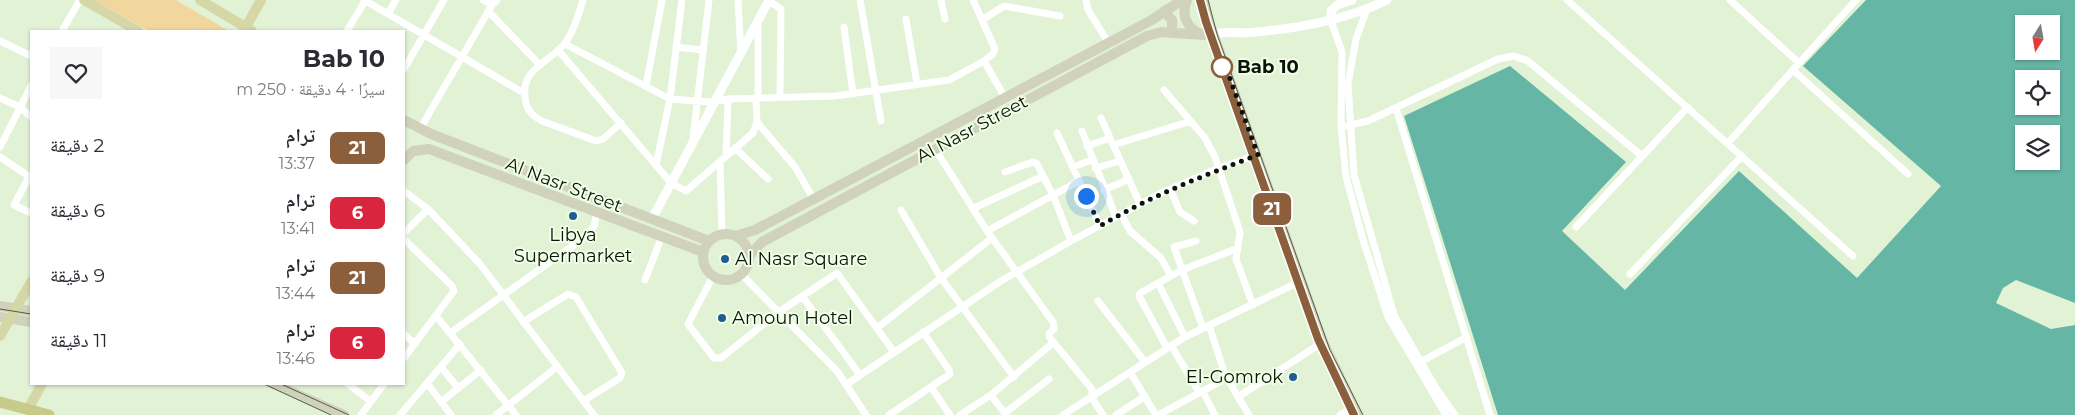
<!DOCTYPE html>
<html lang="ar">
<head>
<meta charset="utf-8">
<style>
	body { margin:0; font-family:Montserrat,"Noto Naskh Arabic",sans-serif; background:#f7f7f7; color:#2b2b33; direction:rtl; height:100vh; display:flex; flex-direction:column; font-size:19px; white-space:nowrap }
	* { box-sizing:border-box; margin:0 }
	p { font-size:16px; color:#7c7c81 }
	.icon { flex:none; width:28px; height:28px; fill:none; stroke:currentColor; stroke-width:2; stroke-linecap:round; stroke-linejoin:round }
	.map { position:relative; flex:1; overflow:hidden; direction:ltr }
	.sheet { position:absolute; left:30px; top:30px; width:375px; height:355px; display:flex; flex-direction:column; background:#fff; border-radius:0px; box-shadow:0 1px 4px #0004; direction:rtl }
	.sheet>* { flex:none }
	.badge { padding:0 10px; border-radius:8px; font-size:18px; line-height:32px }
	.needle { width:32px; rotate:191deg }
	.controls { position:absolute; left:2015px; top:15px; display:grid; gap:10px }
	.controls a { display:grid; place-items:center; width:45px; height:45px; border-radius:0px; background:#fff; box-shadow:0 1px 4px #0004; font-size:25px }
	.you { position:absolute; width:25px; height:25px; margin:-12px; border:4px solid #fff; border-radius:50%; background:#1a73e8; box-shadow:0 0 0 8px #1a73e833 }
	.map>.badge { position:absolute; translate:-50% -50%; box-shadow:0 0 0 2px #fff }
	.round { display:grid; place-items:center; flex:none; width:52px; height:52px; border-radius:0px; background:#f7f7f7 }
	.head { display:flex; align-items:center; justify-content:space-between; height:85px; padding:0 20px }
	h1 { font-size:24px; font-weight:700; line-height:38px }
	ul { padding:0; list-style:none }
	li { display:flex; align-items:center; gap:15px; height:65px; padding:0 20px }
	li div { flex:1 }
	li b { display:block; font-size:19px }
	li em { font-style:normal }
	li .badge { min-width:55px; font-weight:700; text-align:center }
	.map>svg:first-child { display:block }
	.green { fill:#f1d79e }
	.water { fill:#66b6a6; fill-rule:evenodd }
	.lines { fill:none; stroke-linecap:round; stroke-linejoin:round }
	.minor { stroke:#fff; stroke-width:7 }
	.tertiary { stroke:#fff; stroke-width:9 }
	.secondary { stroke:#d1d2bb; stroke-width:10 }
	.primary { stroke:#d6d7a7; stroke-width:10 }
	.trunk { stroke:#c8ca8a; stroke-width:11 }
	.tram { stroke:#525c4c; stroke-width:1 }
	.line-casing { stroke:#fff; stroke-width:11 }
	.line { stroke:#8b5e3c; stroke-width:8 }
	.walk { stroke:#0d1309; stroke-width:5; stroke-dasharray:0 9 }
	.stop-dot { fill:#fff; stroke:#8b5e3c; stroke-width:2.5 }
	.poi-dot { fill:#1e5d93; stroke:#f0ffe7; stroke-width:2 }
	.labels { text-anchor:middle; stroke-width:4; stroke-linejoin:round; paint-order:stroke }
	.stop-label { font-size:18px; font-weight:bold; fill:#0d1309; stroke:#f0ffe7; text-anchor:start }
	.street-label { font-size:18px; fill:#0d1309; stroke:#f0ffe7 }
	.poi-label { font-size:18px; fill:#0d1309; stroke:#f0ffe7; text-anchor:start }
</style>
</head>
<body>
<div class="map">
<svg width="2075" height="415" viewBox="0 0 2075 415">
	<rect width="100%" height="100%" fill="#e1f2d5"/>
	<path class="green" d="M94 0H176L229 31H149Z"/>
	<path class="water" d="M1866 0H2075V303L2016 280 2003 288 1996 303 2051 329 2075 325V415H1498L1404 116 1510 66 1626 162 1562 231 1625 290 1739 171 1857 278 1941 186 1803 66ZM2024 24H2051V51H2024ZM2024 79H2051V106H2024ZM2024 134H2051V161H2024Z"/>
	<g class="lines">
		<path class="minor" d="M364 0 524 93
			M483 0 492 5
			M583 0C579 14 574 31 565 43 551 62 521 68 525 97 526 109 531 115 542 121L596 141 603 139 621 123
			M738 0 741 53
			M860 0 881 121
			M941 0 945 19
			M1086 0 1088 10 1108 42
			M1567 0 1853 256
			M769 1 781 9 780 97
			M1367 9 1356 39 1348 84 1354 175 1394 315 1436 388 1455 415
			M488 11 540 65
			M388 14 396 0
			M906 19 917 84
			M982 20 1004 6 1060 16
			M1331 21 1342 52 1341 126 1346 177 1364 243 1388 317 1446 415
			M758 22V98
			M844 27 853 94
			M62 31 80 0
			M347 31 365 1
			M0 41 31 56
			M565 44 670 99 709 102 728 99 835 96 949 80 984 61 993 54 995 49 973 0
			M676 47 703 50
			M558 50 671 183 686 191 753 133 757 122 756 98
			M984 61 1005 98
			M1799 63 1856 0
			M404 69 444 0
			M1793 70 1908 174
			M646 86 662 0
			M1164 90 1205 138 1215 157 1240 232 1236 259 1253 305
			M0 98 20 107 31 117
			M1396 108 1490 415
			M1101 118 1140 204
			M757 122 795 167 813 198
			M1346 126 1368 121 1498 59 1514 56 1528 61 1642 156
			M420 129 492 5 497 0
			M1082 131 1116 217
			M1057 133 1100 226
			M693 139 709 0
			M1728 143 1799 63 1730 0
			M1113 145 1191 121
			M1087 146 1110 138
			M0 147 31 86
			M735 148 768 179
			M935 149 987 231 1053 322 1054 329 1049 334 1050 338 1092 389V398L1103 415
			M726 156 728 99
			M0 157 27 175 28 179 14 205 31 213
			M720 161 722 233
			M656 165 670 99 682 0
			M1073 167 1092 160
			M1095 168 1120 161
			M1005 172 1033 162 1037 164 1053 195 1071 241
			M1170 189 1180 212 1194 221
			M1104 190 1129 179
			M404 191 428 209 480 264 594 415
			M974 208 1043 176
			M901 210 941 278 1014 377
			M1121 214 1130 231 1161 258 1171 276
			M1576 227 1688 107
			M987 231 1079 181
			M404 233 428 209
			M404 239 452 286 454 291 404 358
			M1196 241 1174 247 1203 328
			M741 274 837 371 866 415
			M1630 274 1742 156
			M713 276 688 324 714 358H721L779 312 837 273 894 352
			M645 280 662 236
			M1158 283 1185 337
			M802 296 860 375
			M1098 301 1145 362
			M437 317 516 415
			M523 322 568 294 576 297 622 373 620 378 583 401
			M1209 325 1225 375 1249 415
			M877 328 992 238
			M450 333 585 237 594 226 597 211
			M404 334 415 344
			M1171 345 1197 389 1204 394 1215 415
			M1167 348 1139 296 1140 293 1182 270 1238 248
			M1422 361 1467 337
			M441 367 458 388
			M1130 372 1156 415
			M427 383 451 415
			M348 384 370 401
			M847 384 1001 281 1071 241 1161 193 1219 168 1257 155
			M931 387 950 415
			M991 395 1006 415
			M1238 397 1323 342
			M441 402 481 370
			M1005 413 1049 379
			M361 415 384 384
			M400 415 460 344
			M496 415 557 367
			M889 415 950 374 949 370 923 332
			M960 415 991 395 1054 342
			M1063 415 1185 337 1301 281
			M1116 415 1144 397
			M1158 415 1227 378
			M1340 415 1353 407"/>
		<path class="tertiary" d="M1331 21V11L1337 5 1352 0
			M1214 34C1228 31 1242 34 1256 32 1301 28 1346 20 1387 0
			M652 219 769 0"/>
		<path class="secondary" d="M1187 0C1181 14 1186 28 1201 34
			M1204 0 1208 19 1323 342 1358 415
			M1164 11 1172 20V33
			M404 120 431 134 709 241
			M404 160 413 151 429 149 703 252
			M703 257a23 23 0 1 1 46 0a23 23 0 1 1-46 0Z
			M736 236 755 230 1150 21 1182 0
			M750 255 762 242 1147 36 1161 32 1204 35
			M0 306 31 311
			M0 317 31 322
			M274 384 344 415"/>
		<path class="primary" d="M84 0 138 31
			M200 0 252 31
			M246 27 261 0
			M0 336 31 282
			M28 409 42 384"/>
		<path class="trunk" d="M0 402 49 415"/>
		<path class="tram" d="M1208 0 1217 34 1330 350 1363 415
			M1216 50 1286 248
			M0 309 31 314
			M264 384 331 415
			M281 384 349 415
			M1343 392 1354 415"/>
	</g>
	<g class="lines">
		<defs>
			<path id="line" d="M1200 0 1206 22 1318 339 1354 415"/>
		</defs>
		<use href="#line" class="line-casing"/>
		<use href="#line" class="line"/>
		<path class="walk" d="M1086 196 1100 226C1151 196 1202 176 1258 155L1225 65 1222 67"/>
	</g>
	<circle class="stop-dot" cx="1222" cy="67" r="10"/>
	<g class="poi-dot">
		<circle cx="573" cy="216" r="5"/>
		<circle cx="725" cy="259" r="5"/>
		<circle cx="722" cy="318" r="5"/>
		<circle cx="1293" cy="377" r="5"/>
	</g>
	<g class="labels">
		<g class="stop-label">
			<text x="1237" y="73">Bab 10</text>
		</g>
		<g class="street-label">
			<text transform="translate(972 129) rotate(-28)" y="6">Al Nasr Street</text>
			<text transform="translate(564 185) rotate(21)" y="6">Al Nasr Street</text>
		</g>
		<g class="poi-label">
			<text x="573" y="241" text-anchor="middle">Libya<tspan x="573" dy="21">Supermarket</tspan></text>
			<text x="735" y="265">Al Nasr Square</text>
			<text x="732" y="324">Amoun Hotel</text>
			<text x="1283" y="383" text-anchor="end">El-Gomrok</text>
		</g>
	</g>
</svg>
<div class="controls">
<a><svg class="needle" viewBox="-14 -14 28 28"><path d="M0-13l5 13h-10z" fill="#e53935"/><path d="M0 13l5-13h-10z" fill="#7c7c81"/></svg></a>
<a><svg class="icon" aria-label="locate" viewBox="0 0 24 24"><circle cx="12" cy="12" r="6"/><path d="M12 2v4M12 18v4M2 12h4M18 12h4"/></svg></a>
<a><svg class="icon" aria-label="layers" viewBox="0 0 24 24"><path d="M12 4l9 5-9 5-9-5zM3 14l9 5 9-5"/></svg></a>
</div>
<div class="you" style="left:1086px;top:196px"></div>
<b class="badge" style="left:1272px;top:209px;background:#8b5e3c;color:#fff">21</b>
<section class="sheet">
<div class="head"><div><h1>Bab 10</h1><p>سيرًا · 4 دقيقة · 250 m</p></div><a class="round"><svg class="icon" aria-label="heart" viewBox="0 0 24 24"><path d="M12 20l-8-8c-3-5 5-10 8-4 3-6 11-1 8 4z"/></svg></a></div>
<ul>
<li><span class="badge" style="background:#8b5e3c;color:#fff">21</span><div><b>ترام</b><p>13:37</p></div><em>2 دقيقة</em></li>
<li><span class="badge" style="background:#d7263d;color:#fff">6</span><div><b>ترام</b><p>13:41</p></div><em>6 دقيقة</em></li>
<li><span class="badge" style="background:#8b5e3c;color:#fff">21</span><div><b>ترام</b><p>13:44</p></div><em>9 دقيقة</em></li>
<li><span class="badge" style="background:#d7263d;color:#fff">6</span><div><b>ترام</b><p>13:46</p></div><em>11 دقيقة</em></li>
</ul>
</section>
</div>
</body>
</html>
